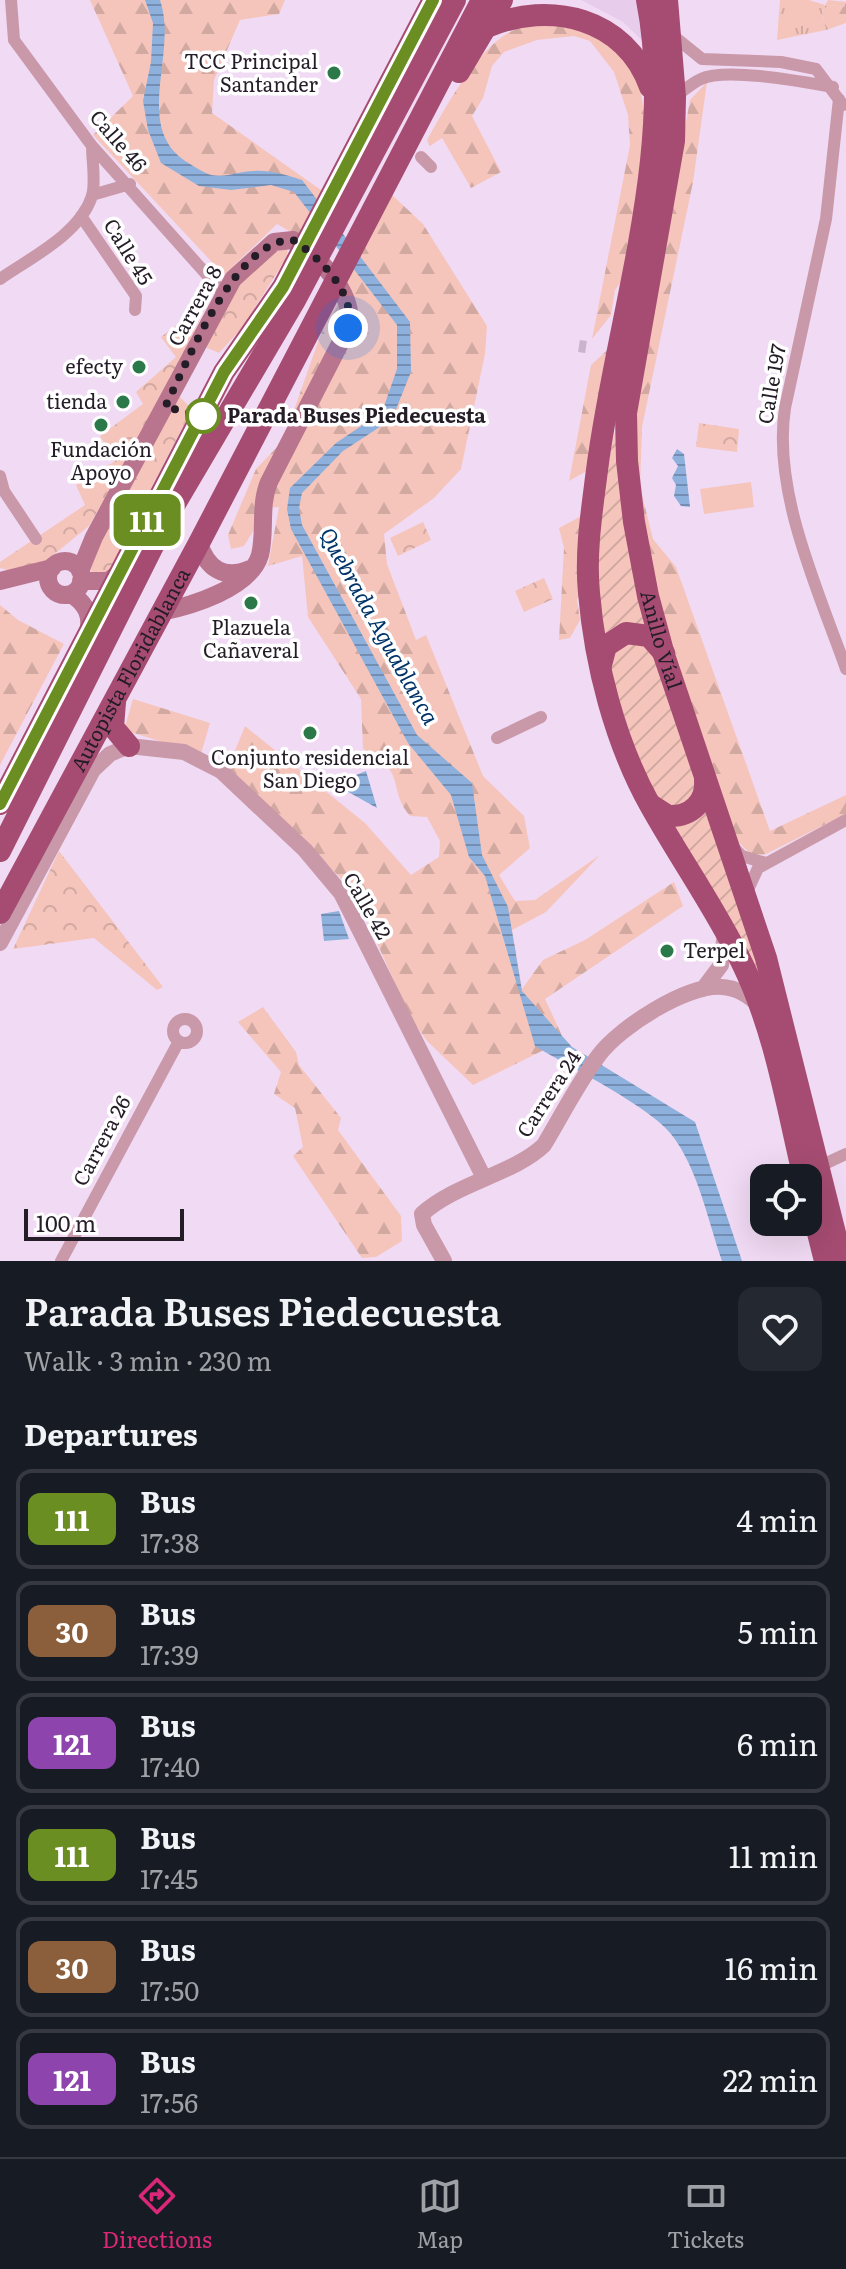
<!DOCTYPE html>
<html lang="en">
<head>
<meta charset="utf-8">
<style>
	body { margin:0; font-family:Literata,serif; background:#242831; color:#f1f3f6; height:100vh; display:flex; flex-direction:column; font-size:30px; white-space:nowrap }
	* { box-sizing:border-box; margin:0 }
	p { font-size:26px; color:#9ea1a6 }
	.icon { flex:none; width:44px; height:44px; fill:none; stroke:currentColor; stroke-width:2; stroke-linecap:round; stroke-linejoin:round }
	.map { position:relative; height:1261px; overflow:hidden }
	.panel { display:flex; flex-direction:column; background:#171b24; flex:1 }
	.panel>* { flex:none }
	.badge { padding:0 16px; border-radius:12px; font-size:28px; line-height:52px }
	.buttons { position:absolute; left:750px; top:1164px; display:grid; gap:16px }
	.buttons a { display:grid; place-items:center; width:72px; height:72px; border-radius:16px; background:#171b24; box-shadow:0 8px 32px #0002; font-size:40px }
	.scale { position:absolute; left:24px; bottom:20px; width:160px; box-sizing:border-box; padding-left:8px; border:4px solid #241c26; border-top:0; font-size:22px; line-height:28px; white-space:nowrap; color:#241c26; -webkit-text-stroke:6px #fff; paint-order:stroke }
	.you { position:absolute; width:40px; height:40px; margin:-20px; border:6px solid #fff; border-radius:50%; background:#1a73e8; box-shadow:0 0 0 12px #1a73e833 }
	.map>.badge { position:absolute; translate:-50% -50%; box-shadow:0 0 0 4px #fff }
	h2 { padding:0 24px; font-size:30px; line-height:72px }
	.round { display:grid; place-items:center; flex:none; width:84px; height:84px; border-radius:16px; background:#242831 }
	.summary { display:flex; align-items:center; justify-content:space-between; height:136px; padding:0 24px }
	h1 { font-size:38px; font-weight:600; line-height:60px }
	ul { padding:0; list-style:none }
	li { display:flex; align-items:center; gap:24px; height:100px; margin:0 16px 12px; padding:0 8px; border:4px solid #363941; border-radius:16px }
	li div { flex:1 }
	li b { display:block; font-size:30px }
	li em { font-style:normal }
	li .badge { min-width:88px; font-weight:700; text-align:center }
	.tabs { display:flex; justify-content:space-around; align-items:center; height:112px; border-top:2px solid #363941; background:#171b24; font-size:22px; color:#9ea1a6 }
	.tabs a { display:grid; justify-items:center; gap:4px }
	.tabs .selected { color:#db2777 }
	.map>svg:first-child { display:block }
	.built { fill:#e8ccec }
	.grass { fill:url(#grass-tufts) }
	.forest { fill:url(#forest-firs) }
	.park { fill:url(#park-crowns) }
	.garden { fill:url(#garden-furrows) }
	.pitch { fill:#f5c5bc }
	.water { fill:url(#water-rules) }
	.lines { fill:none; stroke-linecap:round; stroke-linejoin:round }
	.minor-tunnel { stroke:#c8b4cb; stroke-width:12; stroke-dasharray:12 6; stroke-linecap:butt }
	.minor { stroke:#c999aa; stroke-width:12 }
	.tertiary { stroke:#c999aa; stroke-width:16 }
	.secondary { stroke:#b9758e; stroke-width:18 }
	.trunk { stroke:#a64c72; stroke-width:22 }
	.line-casing { stroke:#fff; stroke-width:18 }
	.line { stroke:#6b8e23; stroke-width:12 }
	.walk { stroke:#241c26; stroke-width:8; stroke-dasharray:0 14.4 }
	.poi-dot { fill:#2b7948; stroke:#fff; stroke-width:3 }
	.stop-dot { fill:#fff; stroke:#6b8e23; stroke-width:4 }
	.labels { text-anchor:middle; stroke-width:7; stroke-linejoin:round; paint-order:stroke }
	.poi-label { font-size:20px; fill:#241c26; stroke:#fff; text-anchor:end }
	.street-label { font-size:20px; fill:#241c26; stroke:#fff }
	.stop-label { font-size:20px; font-weight:bold; fill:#241c26; stroke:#fff; text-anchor:start }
	.water-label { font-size:22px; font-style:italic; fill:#013469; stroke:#fff }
</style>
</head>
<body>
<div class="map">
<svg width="846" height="1261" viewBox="0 0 846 1261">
	<defs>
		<pattern id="grass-tufts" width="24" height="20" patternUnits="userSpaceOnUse" patternTransform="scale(2)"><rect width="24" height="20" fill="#f5c5bc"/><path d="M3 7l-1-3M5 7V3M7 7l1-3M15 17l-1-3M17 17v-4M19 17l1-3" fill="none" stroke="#d2a9a1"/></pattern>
		<pattern id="forest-firs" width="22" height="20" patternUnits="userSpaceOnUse" patternTransform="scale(2)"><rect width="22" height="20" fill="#f5c5bc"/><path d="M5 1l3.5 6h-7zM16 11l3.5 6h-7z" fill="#d2a9a1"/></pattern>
		<pattern id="park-crowns" width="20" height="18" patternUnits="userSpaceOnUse" patternTransform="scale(2)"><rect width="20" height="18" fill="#f5c5bc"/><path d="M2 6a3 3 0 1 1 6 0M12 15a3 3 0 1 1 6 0" fill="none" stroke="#d2a9a1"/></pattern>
		<pattern id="garden-furrows" width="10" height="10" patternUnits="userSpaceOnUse" patternTransform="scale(2)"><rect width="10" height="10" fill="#f5c5bc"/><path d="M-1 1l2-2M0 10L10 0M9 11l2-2" fill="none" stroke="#d2a9a1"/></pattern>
		<pattern id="water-rules" width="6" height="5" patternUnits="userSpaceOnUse" patternTransform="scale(2)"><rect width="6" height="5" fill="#8db0dc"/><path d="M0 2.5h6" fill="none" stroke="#738eb2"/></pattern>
	</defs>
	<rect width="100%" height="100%" fill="#f1daf4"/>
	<path class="built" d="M581 0H637L645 43 623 22Z"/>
	<path class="grass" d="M780 0H809L825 5 828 0 846 2 844 7 830 5 822 10 826 30 777 40Z"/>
	<path class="forest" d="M90 0H285L279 14 240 20 214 80 212 113 338 202 315 246 277 224 224 275 93 135 133 96Z
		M846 2V23L826 30 822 10 830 5 844 7Z
		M565 23C580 30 609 38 621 50 665 97 635 213 627 273L615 290 611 315 592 339 630 145 628 115 614 72 590 41 574 36 537 40 504 52 492 66 483 98 472 116 501 172 471 188 442 138 430 146 427 140C446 107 476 50 510 32 526 23 547 24 565 23Z
		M707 82 693 182 642 427 640 487 653 539 676 567 770 831 846 795V814L764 855 751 854 738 842 656 610 631 430 690 100Z
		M390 193 423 224 487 326 485 354 461 469 434 498 384 534 387 564 416 640 426 635 483 776 524 816 530 848 499 875 515 901 535 900 600 855 546 912 512 930 522 989 543 960 585 940 674 882 683 906 545 999 564 1040 473 1085 427 1041 410 1017 354 891 228 768 245 726 365 823 411 875 439 857 440 841 427 817 410 816C386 787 409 773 363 749L361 699 308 617 302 556 268 566 279 507 258 509 255 528 244 546 231 549 228 535 256 469 278 446 289 424 323 328Z
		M613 345 592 468 569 481 591 365Z
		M585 514 582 593 577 599 580 620 570 638 559 640 564 548 559 528Z
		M0 605 18 620 64 644 0 765Z
		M133 699 210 723 201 754 124 730Z
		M263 1007 296 1052 299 1065 341 1118 338 1130 401 1216 402 1241 376 1257 362 1258 293 1156 303 1147 295 1108 274 1094 281 1072 238 1022Z"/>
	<path class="park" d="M288 245 287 257 242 328 219 353 203 346 246 269Z
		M209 300 164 395 89 526 46 561 15 572 0 568V562L85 505 76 485 115 461 100 436 143 404 136 392 176 357 161 337Z
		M176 393 192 409 108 572 96 575 90 570V555Z
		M699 423 739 429 737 452 696 447Z
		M423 522 431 540 398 556 390 538Z
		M544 578 553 599 524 612 515 591Z
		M59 851 163 987 157 990 94 938 13 949Z"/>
	<path class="garden" d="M617 422 650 630 613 628 600 637C590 567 601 490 617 422Z
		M640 643 652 652 660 668 697 787 691 802 666 807 650 794 607 665 617 644Z
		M707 803 761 973 776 1032 667 824Z"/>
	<path class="pitch" d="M751 482 754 507 704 514 700 489Z"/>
	<path class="water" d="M145 0H160C179 55 130 129 190 164 197 168 204 173 211 175 227 178 239 171 254 171 270 170 286 175 302 180L410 322 411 372 392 419 343 451 302 493 299 508 302 525 417 735 472 783 482 855 508 907 522 991 572 1047 695 1122 742 1261H722C708 1221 698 1168 671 1134 649 1106 568 1066 535 1046L485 876 469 857 451 795 408 743 291 529 287 509 290 488 336 443 382 412 397 369V325L294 192 271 185 231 190 199 186 161 163 148 130 143 101 151 62 153 23Z
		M677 449 684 454 690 507 681 506 674 496 676 485 672 478 678 466 672 458Z
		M366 771 377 808 334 784Z
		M339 911 349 939 324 941 321 914Z"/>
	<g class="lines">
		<path class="minor-tunnel" d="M579 346 586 347"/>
		<path class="minor" d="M11 0 14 40 92 146 224 294
			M671 34 702 59 781 62 816 69 843 105
			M675 97C683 91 692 83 701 79 726 67 804 82 833 87
			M839 99 826 219 785 408C772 492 819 592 846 669
			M421 157 431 167
			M92 195 130 184
			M81 216 136 296 135 310
			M0 279C30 258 80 234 92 196 96 182 92 161 92 146
			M0 476 4 491 36 539
			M497 738 541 717
			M731 845 742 856 766 863
			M747 892 758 868 846 820
			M173 1031a12 12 0 1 1 24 0a12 12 0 1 1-24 0Z
			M818 1167 846 1154
			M61 1261 179 1041"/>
		<path class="tertiary" d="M0 943 93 770 110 754 129 746 184 752 221 771 305 850 341 893 483 1176
			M703 989 721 965 725 933
			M444 1261 424 1225 422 1214C456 1183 514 1174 544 1145 562 1115 578 1083 599 1055 620 1027 687 984 722 987 737 988 749 995 759 1006"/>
		<path class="secondary" d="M199 543C207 569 224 580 250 569
			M48 578a17 17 0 1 1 34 0a17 17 0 1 1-34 0Z
			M80 571 94 537 233 279 274 242 293 240C319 257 357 295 348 328L269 482C259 506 266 531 260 555 250 589 190 606 161 612
			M0 581 52 568
			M81 581H108L122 571
			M71 594C87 604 92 616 88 634"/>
		<g class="trunk">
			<path d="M647 0C677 150 616 320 597 470 592 510 585 552 589 593 595 664 615 742 650 805 680 859 716 909 743 965 775 1031 787 1107 804 1178"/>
			<path id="s1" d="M667 0 675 97 674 141 626 413 627 461 634 522 648 596 664 655 766 958 842 1261"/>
			<path d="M487 27C550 0 626 18 650 87"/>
			<path d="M459 72 502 0"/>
			<path d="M601 665 606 646 626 633 649 636 664 653"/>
			<path d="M115 702 113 727 129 746"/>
			<path d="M0 804 224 372 283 287 433 0"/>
			<path d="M651 805 668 816C691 817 707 802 705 779"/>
			<path d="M0 851 169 514 294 302 455 0"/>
			<path id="s2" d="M0 913 199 543 482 0"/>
			<path d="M810 1201 825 1261"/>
		</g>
	</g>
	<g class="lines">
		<defs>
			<path id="line" d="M0 804 224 372 283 287 433 0"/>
		</defs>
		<use href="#line" class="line-casing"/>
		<use href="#line" class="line"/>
		<path class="walk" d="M203 416 165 407C188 362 235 238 293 240 320 257 357 295 348 328"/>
	</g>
	<g class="poi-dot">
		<circle cx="334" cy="73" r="8"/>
		<circle cx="139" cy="367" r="8"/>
		<circle cx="123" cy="402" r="8"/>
		<circle cx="101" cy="425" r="8"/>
		<circle cx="251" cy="603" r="8"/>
		<circle cx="310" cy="733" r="8"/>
		<circle cx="667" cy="951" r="8"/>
	</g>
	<circle class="stop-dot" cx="203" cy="416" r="16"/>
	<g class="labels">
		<g class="poi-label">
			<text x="318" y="69">TCC Principal<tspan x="318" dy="23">Santander</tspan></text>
			<text x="123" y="374">efecty</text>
			<text x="107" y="409">tienda</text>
			<text x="101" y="457" text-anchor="middle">Fundación<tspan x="101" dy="23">Apoyo</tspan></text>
			<text x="251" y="635" text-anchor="middle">Plazuela<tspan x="251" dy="23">Cañaveral</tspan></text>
			<text x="310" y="765" text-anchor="middle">Conjunto residencial<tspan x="310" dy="23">San Diego</tspan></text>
			<text x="683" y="958" text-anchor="start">Terpel</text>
		</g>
		<g class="street-label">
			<text transform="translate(118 141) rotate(49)" y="7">Calle 46</text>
			<text transform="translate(128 252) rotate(58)" y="7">Calle 45</text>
			<text transform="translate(195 306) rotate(-61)" y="7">Carrera 8</text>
			<text transform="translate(772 384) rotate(-80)" y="7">Calle 197</text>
			<text dy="7" stroke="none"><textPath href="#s1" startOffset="648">Anillo Víal</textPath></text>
			<text dy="7" stroke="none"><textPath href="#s2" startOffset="276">Autopista Floridablanca</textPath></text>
			<text transform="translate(367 906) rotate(60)" y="7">Calle 42</text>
			<text transform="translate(549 1094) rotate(-57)" y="7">Carrera 24</text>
			<text transform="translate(102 1141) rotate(-62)" y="7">Carrera 26</text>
		</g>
		<g class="stop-label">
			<text x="227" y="423">Parada Buses Piedecuesta</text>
		</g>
		<g class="water-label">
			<text transform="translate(379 626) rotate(61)" y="8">Quebrada Aguablanca</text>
		</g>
	</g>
</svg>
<div class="buttons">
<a><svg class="icon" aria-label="locate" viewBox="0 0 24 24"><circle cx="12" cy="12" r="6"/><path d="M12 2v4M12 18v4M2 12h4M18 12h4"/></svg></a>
</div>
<div class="scale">100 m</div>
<div class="you" style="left:348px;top:328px"></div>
<b class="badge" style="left:147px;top:520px;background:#6b8e23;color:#fff">111</b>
</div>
<section class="panel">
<div class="summary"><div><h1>Parada Buses Piedecuesta</h1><p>Walk · 3 min · 230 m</p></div><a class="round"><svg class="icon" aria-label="heart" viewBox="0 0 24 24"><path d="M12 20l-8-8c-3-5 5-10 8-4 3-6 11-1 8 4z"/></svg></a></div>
<h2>Departures</h2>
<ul>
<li><span class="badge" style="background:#6b8e23;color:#fff">111</span><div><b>Bus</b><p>17:38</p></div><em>4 min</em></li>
<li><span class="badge" style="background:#8b5e3c;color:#fff">30</span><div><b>Bus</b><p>17:39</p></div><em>5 min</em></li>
<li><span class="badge" style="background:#8e44ad;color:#fff">121</span><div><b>Bus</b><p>17:40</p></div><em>6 min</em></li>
<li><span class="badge" style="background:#6b8e23;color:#fff">111</span><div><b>Bus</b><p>17:45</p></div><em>11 min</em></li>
<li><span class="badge" style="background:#8b5e3c;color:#fff">30</span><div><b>Bus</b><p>17:50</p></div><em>16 min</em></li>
<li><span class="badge" style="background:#8e44ad;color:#fff">121</span><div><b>Bus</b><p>17:56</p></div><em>22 min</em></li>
</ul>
</section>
<nav class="tabs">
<a class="selected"><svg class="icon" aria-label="directions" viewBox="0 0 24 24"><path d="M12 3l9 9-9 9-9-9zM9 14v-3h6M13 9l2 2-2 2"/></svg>Directions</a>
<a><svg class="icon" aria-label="map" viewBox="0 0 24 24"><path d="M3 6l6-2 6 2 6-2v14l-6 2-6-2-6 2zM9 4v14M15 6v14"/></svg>Map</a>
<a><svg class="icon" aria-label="tickets" viewBox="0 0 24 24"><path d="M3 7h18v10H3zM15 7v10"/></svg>Tickets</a>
</nav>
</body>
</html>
